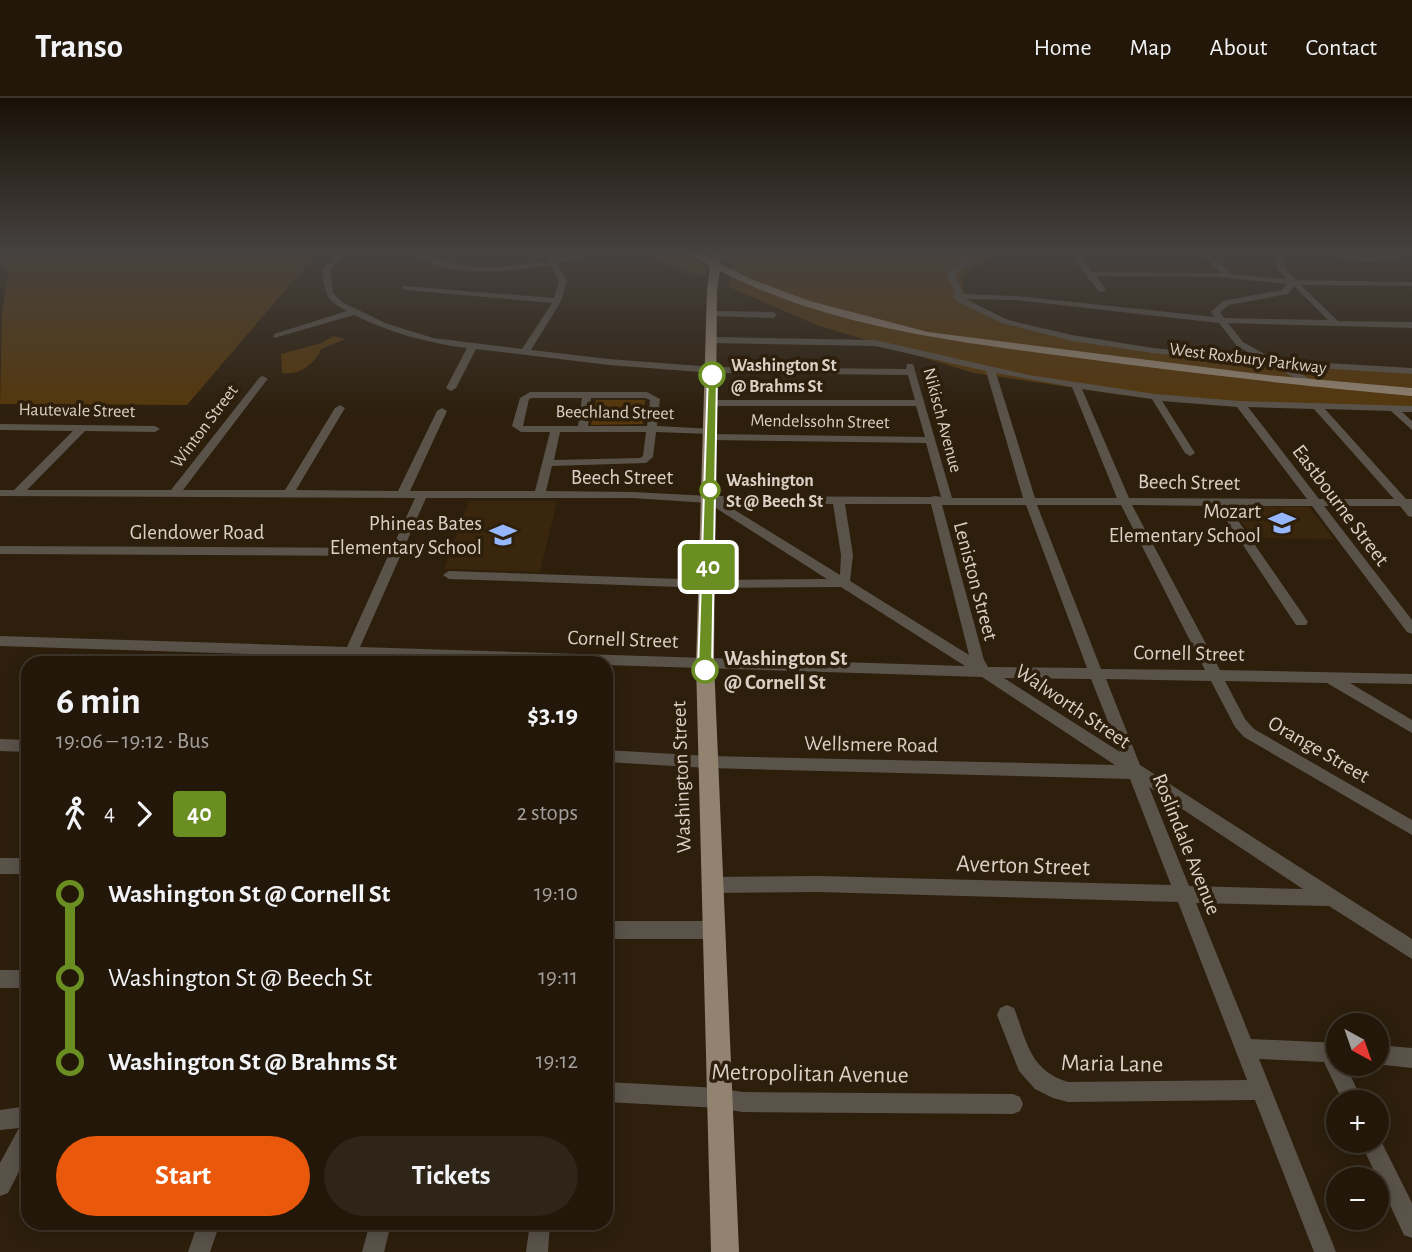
<!DOCTYPE html>
<html lang="en">
<head>
<meta charset="utf-8">
<style>
	body { margin:0; font-family:"Alegreya Sans",sans-serif; background:#2e2417; color:#f1f3f6; height:100vh; display:flex; flex-direction:column; font-size:26px; white-space:nowrap }
	* { box-sizing:border-box; margin:0 }
	p { font-size:23px; color:#a29f9c }
	.icon { flex:none; width:38px; height:38px; fill:none; stroke:currentColor; stroke-width:2; stroke-linecap:round; stroke-linejoin:round }
	.map { position:relative; flex:1; overflow:hidden }
	.drawer { position:absolute; left:21px; top:558px; width:592px; height:574px; display:flex; flex-direction:column; background:#221709; border-radius:21px; box-shadow:0 4px 18px #0003,0 0 0 2px #3f362a }
	.drawer>* { flex:none }
	.badge { padding:0 14px; border-radius:5px; font-size:24px; line-height:46px }
	.needle { width:46px; rotate:140deg }
	.controls { position:absolute; left:1326px; top:915px; display:grid; gap:14px }
	.controls a { display:grid; place-items:center; width:63px; height:63px; border-radius:50%; background:#221709; box-shadow:0 4px 18px #0003,0 0 0 2px #3f362a; font-size:35px }
	.map>.badge { position:absolute; translate:-50% -50%; box-shadow:0 0 0 4px #fff }
	.legs { display:flex; align-items:center; gap:10px; height:77px; padding:0 35px; font-size:23px }
	.legs p { margin-inline-start:auto }
	.headline { display:flex; align-items:center; justify-content:space-between; height:119px; padding:0 35px }
	h1 { font-size:38px; font-weight:600; line-height:52px }
	.primary-button { display:flex; gap:14px; margin-top:auto; padding:14px 35px }
	.primary-button a { flex:1; height:80px; border-radius:42px; background:#ea580c; color:#fff; font-size:28px; font-weight:600; line-height:80px; text-align:center }
	.primary-button a+a { background:#2e2417; color:#f1f3f6 }
	ul { padding:0 35px; list-style:none }
	li { display:flex; align-items:center; gap:24px; height:84px; font-size:26px }
	li i { display:grid; place-items:center; width:10px; height:100%; margin:0 9px; background:currentColor }
	li i::after { content:''; width:18px; height:18px; margin:-9px; border:5px solid; border-radius:50%; background:#221709 }
	li p { margin-inline-start:auto }
	li:first-child i { background:linear-gradient(#0000 50%,currentColor 0) }
	li:last-child i { background:linear-gradient(currentColor 50%,#0000 0) }
	header { display:flex; align-items:center; gap:42px; box-sizing:border-box; height:98px; padding:0 35px; background:#221709; border-bottom:2px solid #3f362a }
	header strong { font-size:33px }
	nav { display:flex; gap:38px; margin-inline-start:auto; font-size:24px }
	.map>svg:first-child { display:block }
	.built { fill:#39260d }
	.green { fill:#55370b }
	.lines { fill:none; stroke-linecap:round; stroke-linejoin:round }
	.minor { fill:#5a534a; fill-rule:evenodd }
	.major { fill:#928371; fill-rule:evenodd }
	.line-1 { fill:#6b8e23; stroke:#fff; stroke-width:2 }
	.stop-1-dot { fill:#fff; stroke:#6b8e23; stroke-width:3.5 }
	.labels { text-anchor:middle; stroke-width:7; stroke-linejoin:round; paint-order:stroke }
	.far-street-label { font-size:18px; fill:#dad0c5; stroke:#2d1f0c }
	.far-stop-label { font-size:18px; font-weight:bold; fill:#dad0c5; stroke:#2d1f0c; text-anchor:start }
	.street-label { font-size:21px; fill:#dad0c5; stroke:#2d1f0c }
	.poi-label { font-size:21px; fill:#dad0c5; stroke:#2d1f0c; text-anchor:end }
	.stop-label { font-size:21px; font-weight:bold; fill:#dad0c5; stroke:#2d1f0c; text-anchor:start }
	.near-street-label { font-size:24px; fill:#dad0c5; stroke:#2d1f0c }
</style>
</head>
<body>
<header>
<strong>Transo</strong>
<nav><a>Home</a><a>Map</a><a>About</a><a>Contact</a></nav>
</header>
<div class="map">
<svg width="1412" height="1154" viewBox="0 0 1412 1154">
	<rect width="100%" height="100%" fill="#2d1f0c"/>
	<path class="built" d="M469 403H557L540 474 444 471Z
		M1231 408 1309 409 1334 441 1253 440Z"/>
	<path class="green" d="M0 156H316L187 307 0 306 2 215 8 175Z
		M647 156H688L706 168 707 178 692 177Z
		M735 156H992L962 179 963 193C1006 257 1330 267 1412 272V312L1228 307 1122 297 974 275 817 227 729 189Z
		M333 238 345 241 321 251C315 266 299 278 282 275L281 256 322 245Z
		M596 302H645L643 326 591 327Z"/>
	<g class="lines">
		<path class="minor" d="M337 156H345L330 172 333 195 342 204 385 225 433 240 522 251 552 205 406 192 402 190 403 188 554 200 559 183 550 167C510 173 449 182 415 156 430 156 444 164 459 167 488 172 519 167 548 163L546 159 550 157 555 161 584 156H599L557 165 567 183 561 203 531 252 609 261 713 269 906 271 907 266H913L952 400H1023L986 273 875 248 713 245 709 242 713 239 875 242 1029 277 1155 296 1240 303 1412 308V314H1402L1412 323V332L1391 313 1325 311 1406 401H1412V419L1408 418 1400 408H1324L1412 522V536L1407 534 1312 408H1228L1306 521 1308 524 1306 527H1296L1217 408 1132 407 1220 572 1412 576V586L1350 585 1412 622V635L1327 585 1225 583 1245 621 1254 631 1412 722V737L1244 639 1235 629 1211 583 1106 581 1140 667 1412 841V861L1329 808 1196 805 1251 941 1339 945V966H1345L1363 1004H1343L1324 964 1259 961 1336 1154H1314L1255 1002 1068 1004 1053 1000 1035 991 1019 973 997 917 1000 910 1007 907 1014 910C1027 943 1029 972 1068 984L1247 982 1178 804 818 794 713 795 707 793 704 787 707 781 713 779 818 778 1171 787 1130 681 708 670 606 664V652L708 658 1115 667 982 579 606 567V565L355 559 353 565H339L342 559 0 548V538L347 549 388 458 0 456V448L392 450 415 400 0 398V392H14L73 333 0 332V326L155 328 160 331 155 334 85 333 27 392H171L260 279 263 278 268 281 266 283 183 392H285L335 310 340 307 345 310 296 392 398 393 437 313 442 310 447 313 410 393H535L550 334H521L512 328 520 300 530 294H647L660 301 657 328 714 331 715 333 711 336 925 339 916 308H711L706 305 711 302H915L908 277 713 275 609 267 476 251 456 290 451 293 446 290 467 250C427 245 391 235 354 217L274 240V236L347 213C325 202 325 195 322 172ZM996 275 1072 289 1117 400H1035ZM1082 291 1152 301 1185 355 1190 358 1195 355 1162 303 1237 309 1307 401 1129 400ZM532 300H582L578 328H523L529 301ZM591 300H645L650 302 647 328H588ZM1248 309 1314 311 1394 401H1319ZM560 334H646L643 358 640 360 554 362ZM656 334 709 336 705 339 710 342 926 345 941 399 935 398 930 399 710 398 632 394 546 393 552 368 646 365 653 359ZM426 400H632L708 405 827 481 708 482 449 473 443 477 449 481 708 490 841 489 965 568 360 549ZM725 406H833L841 457 840 477ZM845 406H931L969 557 850 483 853 457ZM942 407H1026L1087 570 988 569 984 562ZM1037 407H1121L1205 572 1101 571ZM1004 580 1091 581 1120 654ZM1149 689 1303 791 1189 788Z
			M971 156H979L955 177 963 196 1015 198 1215 219 1211 214 1223 203 1282 192 1287 186 1219 179 1096 178 1106 192 1102 194H1099L1070 156H1078L1092 174 1221 175 1203 156H1211L1231 176 1287 181 1277 171 1272 156H1280L1285 170 1296 182 1412 184V188L1301 187 1338 223 1412 224V230L1228 225 1243 244 1275 262 1412 270V276L1287 268 1315 284V288L1312 289 1271 267 1153 255 1072 243 1002 225 958 204 953 198 955 196 947 176ZM1294 188 1328 222 1224 220 1220 214 1229 207 1288 196ZM965 201 1015 202 1219 225 1237 248 1260 261 1153 250 1072 237 1008 222Z
			M1336 156 1367 159 1400 156V160L1396 162C1376 164 1353 167 1336 156Z
			M714 213 773 214 777 217 773 220 711 218V214Z
			M0 641 28 642V654L0 653Z
			M0 760H28V776H0Z
			M606 823H714L720 826 723 832 720 838 714 841H606Z
			M0 872H28V890H0Z
			M1377 947 1412 950V970L1375 966H1377Z
			M606 984 719 990 742 994 1013 996 1020 999 1023 1006 1020 1013 1013 1016 742 1014 719 1010 606 1004Z
			M28 1008V1056L8 1095 0 1098V1065L19 1030 0 1032V1012Z
			M1377 1035 1412 1105V1140L1404 1137 1360 1043H1377Z
			M198 1125H220L210 1154H188Z
			M370 1125H388L390 1130 384 1154H362Z
			M530 1125H550L548 1154H526Z"/>
		<path class="major" d="M689 156H701L712 161V156H722L720 166 753 182 810 203 928 234 1267 277 1412 290V298C1301 288 1190 275 1079 260 957 244 831 230 720 173L717 192 714 565 739 1154H711L696 565 707 192 710 168Z"/>
	</g>
	<linearGradient id="sky" x2="0" y2="1"><stop stop-color="#191107"/><stop offset="0.49" stop-color="#464240"/><stop offset="1" stop-color="#464240" stop-opacity="0"/></linearGradient>
	<rect width="1412" height="317" fill="url(#sky)"/>
	<path class="line-1" d="M712 274 717 277 712 572 705 577 698 572 708 277Z"/>
	<defs>
		<symbol id="school-bare" viewBox="-9 -9 18 18"><path d="M0-5L7-2L0 1L-7-2ZM-4 1L0 2.5L4 1V4Q0 6-4 4Z" fill="#96b6fd" stroke="#2d1f0c" stroke-width="2.5" paint-order="stroke"/></symbol>
	</defs>
	<g fill-rule="evenodd">
		<use href="#school-bare" x="1263" y="406" width="38" height="38"/>
		<use href="#school-bare" x="484" y="418" width="38" height="38"/>
	</g>
	<g class="stop-1-dot">
		<circle cx="712" cy="277" r="12"/>
		<circle cx="710" cy="392" r="9"/>
		<circle cx="705" cy="572" r="12"/>
	</g>
	<g class="labels">
		<g class="far-street-label">
			<text transform="translate(1248 260) rotate(7)" y="6">West Roxbury Parkway</text>
			<text transform="translate(77 312) rotate(1)" y="6">Hautevale Street</text>
			<text transform="translate(615 314) rotate(1)" y="6">Beechland Street</text>
			<text transform="translate(943 322) rotate(75)" y="6">Nikisch Avenue</text>
			<text transform="translate(820 323) rotate(1)" y="6">Mendelssohn Street</text>
			<text transform="translate(204 328) rotate(-53)" y="6">Winton Street</text>
		</g>
		<g class="far-stop-label">
			<text x="731" y="273">Washington St<tspan x="731" dy="21">@ Brahms St</tspan></text>
			<text x="726" y="388">Washington<tspan x="726" dy="21">St @ Beech St</tspan></text>
		</g>
		<g class="street-label">
			<text x="622" y="386">Beech Street</text>
			<text transform="translate(1189 384) rotate(1)" y="7">Beech Street</text>
			<text transform="translate(1341 407) rotate(53)" y="7">Eastbourne Street</text>
			<text x="197" y="441">Glendower Road</text>
			<text transform="translate(976 483) rotate(75)" y="7">Leniston Street</text>
			<text transform="translate(623 541) rotate(2)" y="7">Cornell Street</text>
			<text transform="translate(1189 555) rotate(1)" y="7">Cornell Street</text>
			<text transform="translate(1073 608) rotate(34)" y="7">Walworth Street</text>
			<text transform="translate(871 646) rotate(1)" y="7">Wellsmere Road</text>
			<text transform="translate(1319 651) rotate(30)" y="7">Orange Street</text>
			<text transform="translate(681 679) rotate(-92)" y="7">Washington Street</text>
			<text transform="translate(1187 746) rotate(68)" y="7">Roslindale Avenue</text>
		</g>
		<g class="poi-label">
			<text x="1261" y="420">Mozart<tspan x="1261" dy="24">Elementary School</tspan></text>
			<text x="482" y="432">Phineas Bates<tspan x="482" dy="24">Elementary School</tspan></text>
		</g>
		<g class="stop-label">
			<text x="724" y="567">Washington St<tspan x="724" dy="24">@ Cornell St</tspan></text>
		</g>
		<g class="near-street-label">
			<text transform="translate(1023 767) rotate(2)" y="8">Averton Street</text>
			<text transform="translate(1112 965) rotate(1)" y="8">Maria Lane</text>
			<text transform="translate(810 975) rotate(1)" y="8">Metropolitan Avenue</text>
		</g>
	</g>
</svg>
<div class="controls">
<a><svg class="needle" viewBox="-14 -14 28 28"><path d="M0-13l5 13h-10z" fill="#e53935"/><path d="M0 13l5-13h-10z" fill="#a29f9c"/></svg></a>
<a>+</a>
<a>−</a>
</div>
<b class="badge" style="left:708px;top:469px;background:#6b8e23;color:#fff">40</b>
<section class="drawer">
<div class="headline"><div><h1>6 min</h1><p>19:06 – 19:12 · Bus</p></div><b>$3.19</b></div>
<div class="legs"><svg class="icon" aria-label="walk" viewBox="0 0 24 24"><circle cx="13" cy="4" r="2"/><path d="M13 8l-2 6 4 7M11 14l-3 7M7 12l3-4h3l4 4"/></svg>4<svg class="icon" aria-label="forward" viewBox="0 0 24 24"><path d="M9 5l7 7-7 7"/></svg><b class="badge" style="background:#6b8e23;color:#fff">40</b><p>2 stops</p></div>
<ul>
<li><i style="color:#6b8e23"></i><b>Washington St @ Cornell St</b><p>19:10</p></li>
<li><i style="color:#6b8e23"></i><span>Washington St @ Beech St</span><p>19:11</p></li>
<li><i style="color:#6b8e23"></i><b>Washington St @ Brahms St</b><p>19:12</p></li>
</ul>
<div class="primary-button"><a>Start</a><a>Tickets</a></div>
</section>
</div>
</body>
</html>
